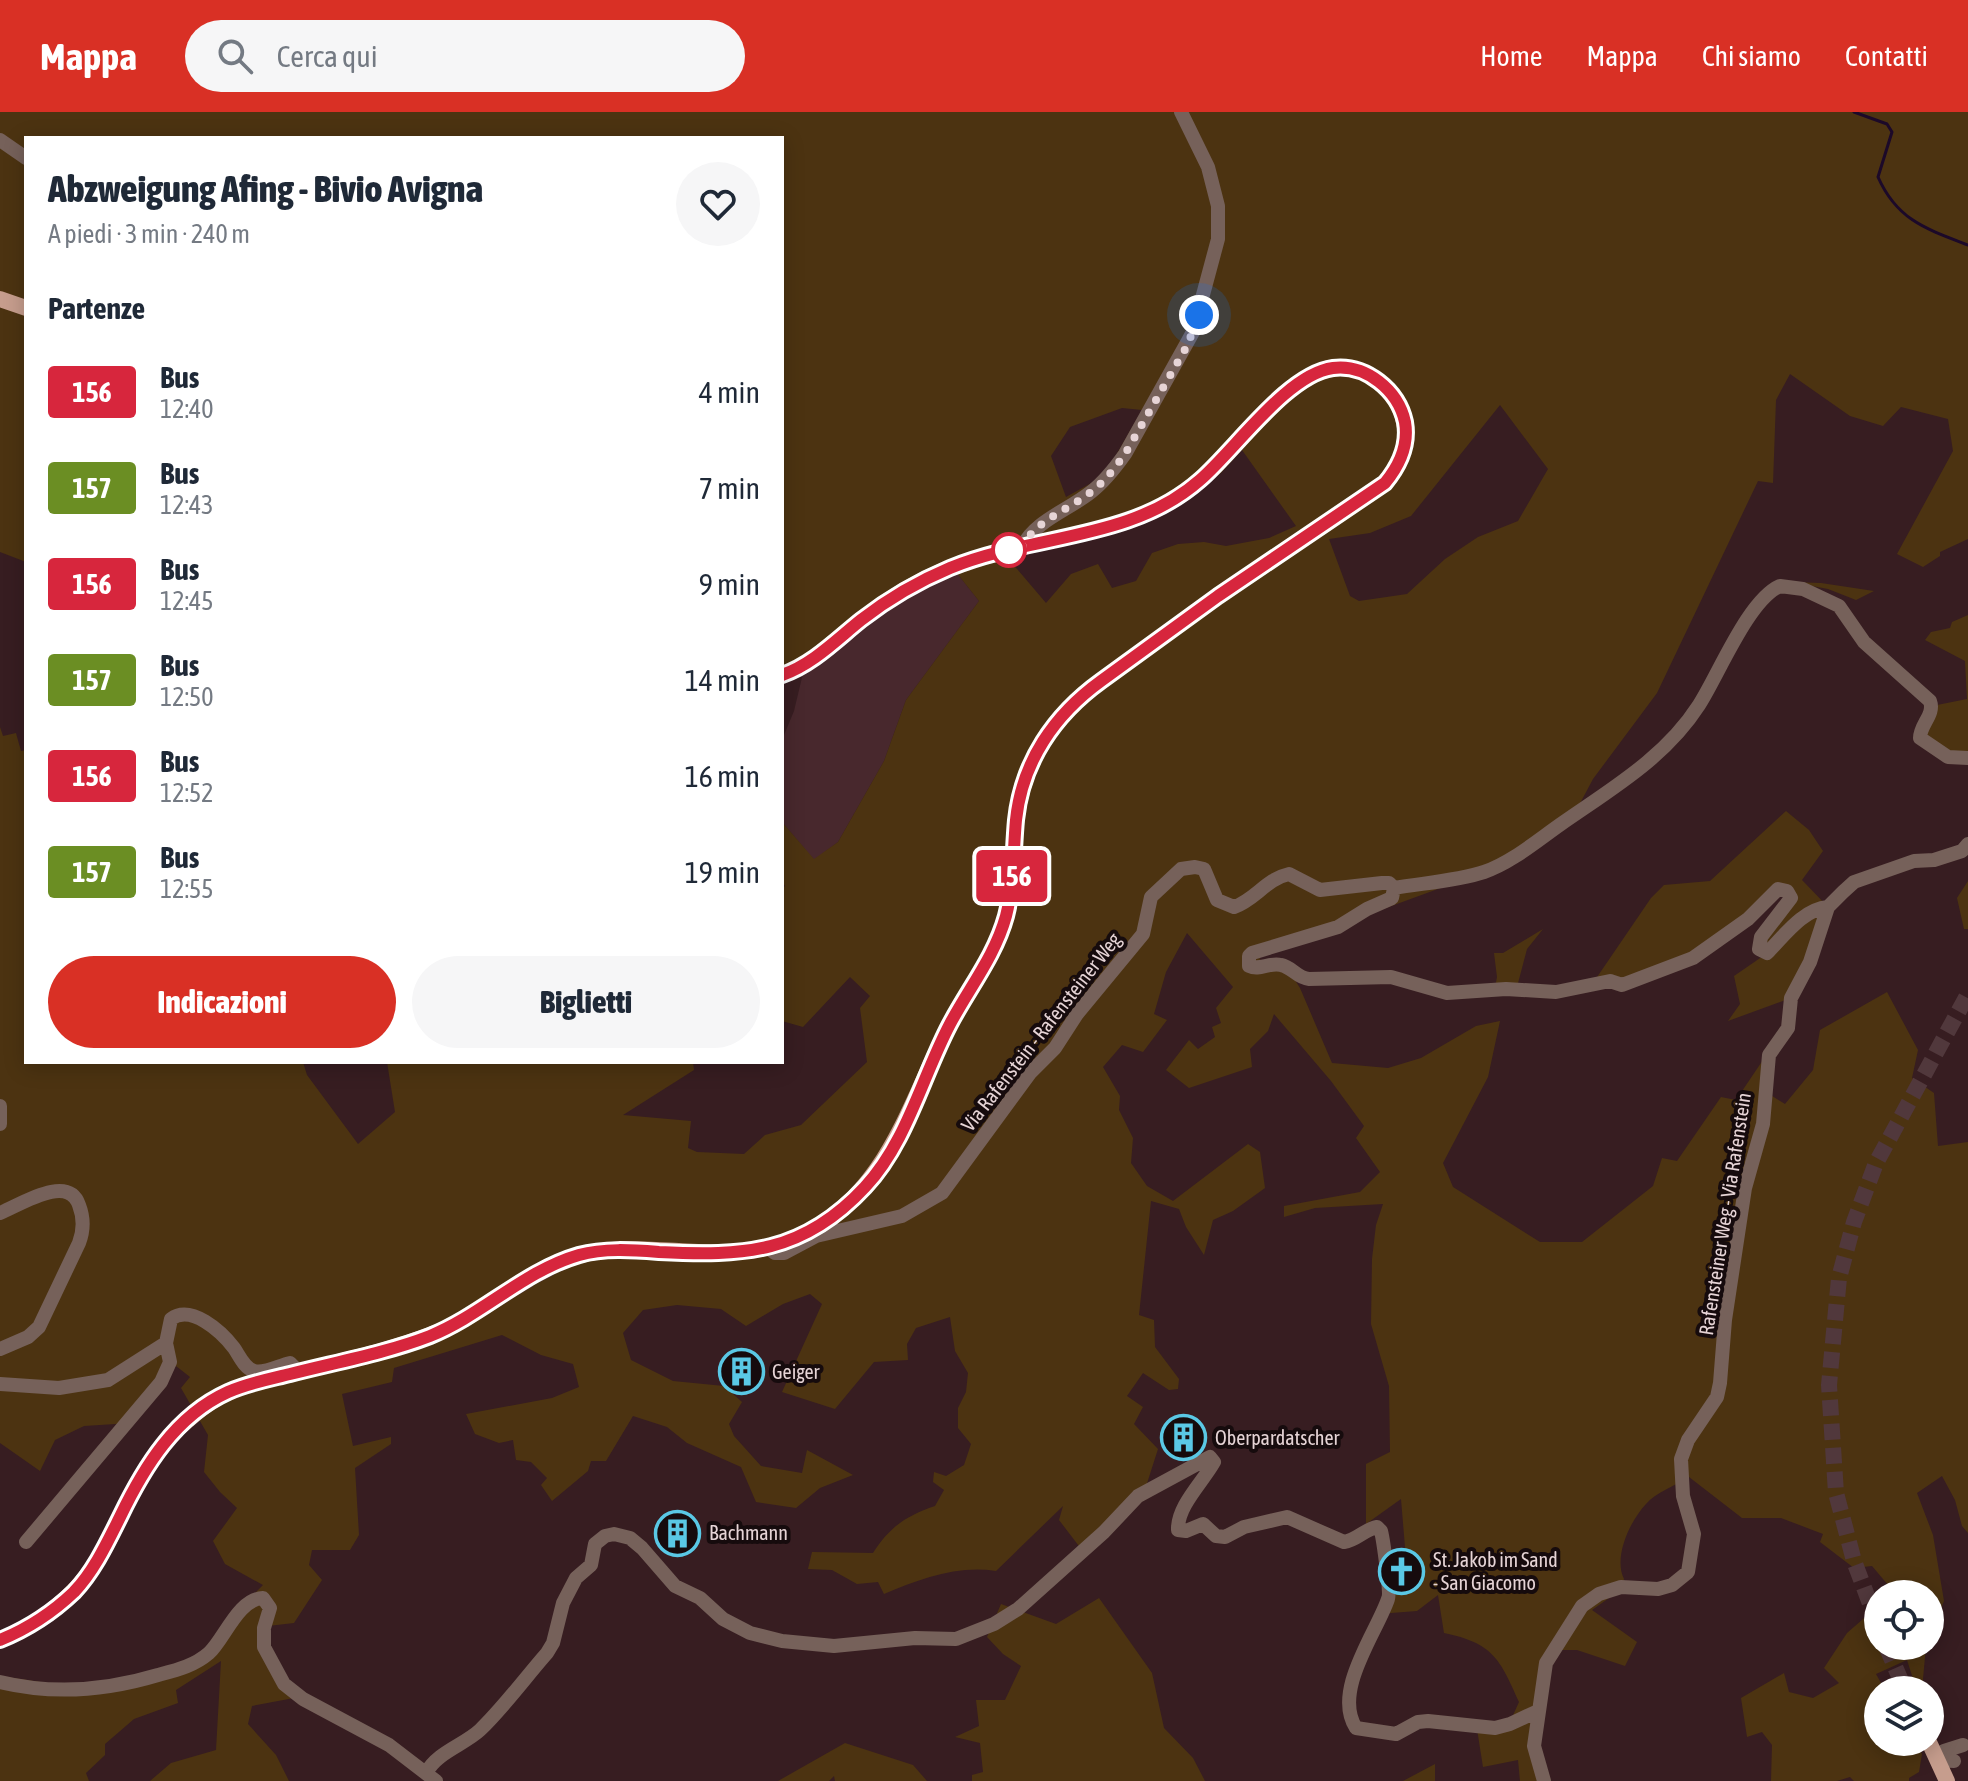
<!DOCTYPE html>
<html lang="it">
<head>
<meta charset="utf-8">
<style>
	body { margin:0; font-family:"Asap Condensed",sans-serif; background:#f6f6f7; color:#1f2937; height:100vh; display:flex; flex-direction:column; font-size:30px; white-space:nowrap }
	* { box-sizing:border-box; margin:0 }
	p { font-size:26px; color:#747a83 }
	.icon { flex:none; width:44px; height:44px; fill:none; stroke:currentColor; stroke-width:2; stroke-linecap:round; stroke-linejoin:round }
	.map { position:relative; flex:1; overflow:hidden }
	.side { position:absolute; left:24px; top:24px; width:760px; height:928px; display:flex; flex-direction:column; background:#fff; border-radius:0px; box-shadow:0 4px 20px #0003 }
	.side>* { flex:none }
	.badge { padding:0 16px; border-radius:6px; font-size:28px; line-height:52px }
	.tools { position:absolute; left:1864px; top:1468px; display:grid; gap:16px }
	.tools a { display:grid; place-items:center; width:80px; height:80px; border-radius:50%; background:#fff; box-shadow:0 4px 20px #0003; font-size:40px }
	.you { position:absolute; width:40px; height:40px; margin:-20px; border:6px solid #fff; border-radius:50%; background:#1a73e8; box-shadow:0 0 0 12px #1a73e833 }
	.map>.badge { position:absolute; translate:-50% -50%; box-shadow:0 0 0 4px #fff }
	h2 { padding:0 24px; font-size:30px; line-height:72px }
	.round { display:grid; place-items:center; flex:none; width:84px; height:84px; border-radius:42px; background:#f6f6f7 }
	.headline { display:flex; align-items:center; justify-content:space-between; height:136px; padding:0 24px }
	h1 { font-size:38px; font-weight:800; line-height:60px }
	.cta { display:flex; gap:16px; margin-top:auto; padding:16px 24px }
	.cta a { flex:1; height:92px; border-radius:48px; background:#d93025; color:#fff; font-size:32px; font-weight:800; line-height:92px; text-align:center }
	.cta a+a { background:#f6f6f7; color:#1f2937 }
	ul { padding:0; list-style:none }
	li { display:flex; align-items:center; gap:24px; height:96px; padding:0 24px }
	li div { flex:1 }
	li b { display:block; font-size:30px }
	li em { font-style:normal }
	li .badge { min-width:88px; font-weight:700; text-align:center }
	header { display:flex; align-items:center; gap:48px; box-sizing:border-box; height:112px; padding:0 40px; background:#d93025; color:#fff }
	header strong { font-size:38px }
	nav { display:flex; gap:44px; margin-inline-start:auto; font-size:28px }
	.search { width:560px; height:72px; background:#f6f6f7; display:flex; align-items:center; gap:20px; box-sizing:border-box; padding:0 28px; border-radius:44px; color:#747a83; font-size:30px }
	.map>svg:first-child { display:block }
	.built { fill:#48282d }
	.green { fill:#4c3311; fill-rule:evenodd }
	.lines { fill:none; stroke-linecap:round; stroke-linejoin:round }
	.stream { stroke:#1c0929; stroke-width:3 }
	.major-tunnel { stroke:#51383c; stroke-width:16; stroke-dasharray:16 8; stroke-linecap:butt }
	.minor { stroke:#76615a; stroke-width:14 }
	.major { stroke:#c69d8d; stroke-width:16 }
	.line-casing { stroke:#fff; stroke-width:18 }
	.line { stroke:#d7263d; stroke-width:12 }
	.walk { stroke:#e6d4d6; stroke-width:8; stroke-dasharray:0 14.4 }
	.stop-dot { fill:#fff; stroke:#d7263d; stroke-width:4 }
	.labels { text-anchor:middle; stroke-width:8; stroke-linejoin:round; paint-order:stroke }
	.street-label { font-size:20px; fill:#e6d4d6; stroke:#160b0d }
	.poi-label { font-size:20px; fill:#e6d4d6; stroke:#160b0d; text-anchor:start }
</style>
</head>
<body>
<header>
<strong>Mappa</strong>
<div class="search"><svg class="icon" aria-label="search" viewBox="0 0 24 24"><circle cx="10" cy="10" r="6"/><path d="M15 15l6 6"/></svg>Cerca qui</div>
<nav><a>Home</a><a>Mappa</a><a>Chi siamo</a><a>Contatti</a></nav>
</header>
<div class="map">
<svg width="1968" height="1669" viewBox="0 0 1968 1669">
	<rect width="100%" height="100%" fill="#371d21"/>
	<path class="built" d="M952 455 979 489 906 588 884 649 838 730 814 748 782 710V628L794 599 805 553Z"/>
	<path class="green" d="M0 0H1968V427L1940 440V444L1923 455 1897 442 1953 339 1948 307 1901 295 1883 314 1850 304 1790 262 1776 288 1773 371 1758 369 1657 581 1593 667 1577 697 1476 763 1258 843 1261 849 1281 846 1300 876 1332 951 1388 956 1421 946 1476 914 1500 909 1488 965 1443 1051 1453 1075 1540 1130H1582L1653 1074 1662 1046 1677 1049 1721 985 1736 988 1765 945 1769 982 1785 992 1813 958 1820 918 1887 880 1918 938 1912 966 1934 981 1938 1034 1968 1030V1421L1962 1414 1955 1388 1942 1364 1917 1381 1933 1423 1944 1489 1930 1524V1482H1892L1894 1480 1872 1454 1854 1456 1820 1430 1823 1422 1781 1406H1742L1689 1365C1676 1373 1655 1381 1646 1392 1630 1409 1613 1445 1624 1467L1619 1479 1592 1498 1637 1530 1625 1554 1577 1538H1559L1550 1554 1539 1631 1551 1669H1520L1518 1648 1483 1655 1477 1617 1510 1610 1519 1590C1500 1547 1493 1531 1444 1521L1438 1483 1417 1499 1378 1502 1387 1476 1379 1453 1406 1447 1401 1387 1366 1412V1352L1390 1340 1389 1274 1371 1212 1372 1147 1376 1113 1383 1092 1315 1096 1284 1105V1094L1360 1080 1380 1060 1356 1026 1364 1014 1331 969 1274 902 1268 919 1250 937 1252 955 1189 976 1166 958 1189 928 1198 937 1215 925 1212 915 1221 911 1216 896 1233 875 1187 821 1166 860 1154 902 1167 908 1143 940 1122 933 1103 955 1120 984 1119 998 1133 1026 1131 1051 1147 1074 1173 1089 1248 1032 1260 1040 1265 1076 1233 1099 1213 1108 1204 1143 1186 1115 1179 1097 1151 1089 1139 1203 1154 1208 1155 1235 1179 1267 1178 1277 1169 1278 1143 1261 1127 1284 1143 1295 1134 1312 1158 1337 1142 1387 1085 1442 1059 1408 1063 1394 996 1459C957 1453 920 1467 884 1482L878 1470 857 1472 832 1458 808 1457 812 1440 873 1441C889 1416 905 1404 935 1394L944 1378 933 1370 934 1360 946 1364 964 1353 971 1332 958 1316V1296L966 1280 968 1261 955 1239 950 1205 916 1216 907 1232 908 1248 874 1250 835 1297 782 1280 822 1192 810 1182 783 1192 746 1214 721 1197 677 1193 643 1198 623 1221 631 1248 673 1269 724 1274 742 1290 729 1312 734 1324 761 1354 802 1361 807 1338 853 1363 820 1376 796 1396 756 1390 741 1355 687 1331 667 1315 633 1304 606 1349H591L588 1359 552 1389 541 1373 547 1366 531 1350 516 1348 513 1328 499 1331 475 1322 466 1302 552 1286 579 1275 573 1252 541 1243 502 1223 394 1256 392 1270 342 1282 353 1334 391 1325V1332L355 1356 359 1423 350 1438H312L309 1453 322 1468 294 1511 268 1514 269 1538 294 1586 252 1594 248 1612 276 1643 289 1669H150L171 1651 216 1638 221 1549 176 1578 178 1591 134 1607 105 1632V1643L86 1661 89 1669H0V1564L68 1574 126 1568 177 1555 207 1537 236 1500 263 1473 225 1452 213 1429 237 1396 220 1380 204 1360 208 1323 181 1276 190 1265 176 1254 131 1311 84 1314 55 1328 40 1359 0 1331V615L3 624 16 621 21 639 26 638V950H303L307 963 358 1032 395 1000 387 950H693L694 958 623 1003 691 1009 688 1036 697 1040 744 1042 765 1023 801 1013 867 950 860 896 870 884 850 865 803 915 782 909V777L785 774 782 769V710L814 747 838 730 884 649 906 588 979 489 952 455 821 537 782 556V26H26V450L0 440ZM1500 293 1548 357 1518 409 1478 425 1445 447 1407 482 1359 489 1350 484 1329 427 1370 421 1411 404ZM1122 296 1142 298 1104 364 1066 385 1051 344 1070 315ZM1242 338 1296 414 1269 426 1226 434 1204 430 1178 432 1152 441 1136 469 1112 476 1098 452 1071 462 1046 491 1011 450 1035 436 1205 373 1221 361Z
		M1791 470 1821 471 1874 479 1856 488 1828 477Z
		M1968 503V652L1917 629 1927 595 1967 587 1965 549 1925 528 1931 520 1950 516 1952 510Z
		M1786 699 1809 718 1823 739 1802 768 1828 795 1791 886 1728 909 1740 892 1734 864 1766 842 1759 837 1787 779 1693 846 1643 864 1593 871 1651 786 1664 773 1710 769Z
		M1968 769V817H1964L1957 786Z
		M1543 817 1527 837 1517 875 1494 881 1497 865 1494 841H1503Z
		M1099 1486 1152 1561 1164 1616 1193 1646 1205 1669H972V1663L983 1660 980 1631 955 1625 979 1614 976 1588H1005L1021 1554 1003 1542 987 1525 1001 1492 1056 1512Z
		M1878 1494V1534H1926L1922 1578 1916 1576 1907 1548 1876 1562 1885 1578H1878V1630H1915L1922 1642 1919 1660 1909 1666V1669H1854L1850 1665 1837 1669H1771L1772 1633 1762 1620 1747 1625 1741 1586 1784 1561 1789 1580 1813 1586 1839 1571 1824 1556 1847 1521Z
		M845 1631 913 1653 927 1669H835L834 1664 829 1669H778Z
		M1435 1652V1669H1403Z"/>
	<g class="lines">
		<path class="stream" d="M1854 0 1887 12 1892 20 1878 65C1897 108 1926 117 1968 133"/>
		<path class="major-tunnel" d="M454 1213 536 1163 568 1147
			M1878 1513 1854 1449 1836 1381 1829 1273 1839 1166 1854 1110 1876 1051 1968 882
			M1886 1534 1905 1578"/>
		<path class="minor" d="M0 28 26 46
			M1022 435C1036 408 1067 399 1091 380 1104 370 1115 356 1125 342L1193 220 1218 127V94L1208 55 1181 0
			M1394 776 1392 786 1367 797 1338 815 1252 841 1249 844V854C1260 859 1269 850 1281 853 1292 855 1297 866 1309 867L1391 865 1447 881 1506 877 1556 880 1610 869 1622 873 1693 846 1748 807 1778 777 1787 779 1791 786 1761 825 1759 837 1767 841C1784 824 1803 797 1828 795
			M1394 776C1423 771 1456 769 1484 760 1511 751 1538 728 1561 712 1611 677 1665 646 1699 593 1718 564 1748 488 1780 474L1803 477 1839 494 1864 530 1930 589C1935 603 1920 612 1920 626L1948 645 1968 646
			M0 994V1012
			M0 1101C20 1093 68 1061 79 1093 84 1106 84 1118 79 1131L39 1215 28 1225 0 1237
			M768 1136 775 1141H784L816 1124 902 1104 942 1081 1030 961 1055 936 1077 902 1143 822 1151 785 1181 757 1195 755 1204 757 1217 788 1234 795C1255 788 1266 767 1289 762L1320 778 1382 771H1389L1394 776
			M0 1272 59 1276 108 1268 166 1231 171 1207C191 1192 221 1219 234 1236 239 1243 244 1256 254 1259 264 1262 280 1253 290 1251L299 1260
			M26 1430 161 1270 170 1250 166 1231
			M0 1570C54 1583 105 1579 158 1563 177 1558 194 1554 209 1541 225 1526 238 1487 263 1486L270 1496 264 1516V1535L284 1572 303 1587 389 1633 436 1669
			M1954 1649 1938 1648 1944 1639 1963 1633
			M426 1661C437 1640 464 1633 480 1618 504 1595 525 1566 547 1541L553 1531 563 1491 576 1466 591 1453 595 1432 605 1424 614 1422 630 1426 642 1436 675 1474 700 1486 723 1507 750 1521 782 1529 834 1534 915 1526 956 1527 994 1512 1018 1497 1104 1420 1138 1384 1210 1345 1214 1350C1203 1370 1177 1394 1178 1418L1186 1419 1203 1412 1216 1424 1225 1425 1244 1415 1287 1405 1344 1430C1357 1428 1365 1417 1377 1415L1381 1419C1383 1427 1391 1481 1388 1487 1377 1520 1332 1579 1356 1616L1396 1622 1418 1610 1428 1609 1495 1616 1510 1612 1538 1599
			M1544 1669 1534 1634 1546 1551 1582 1494 1599 1482 1621 1475 1658 1477 1672 1473 1688 1460 1694 1422 1683 1384 1681 1347 1688 1328 1717 1285 1720 1271 1725 1208 1745 1076 1763 1012 1769 943 1788 916 1791 886 1810 850 1828 795 1843 780 1854 770 1914 749 1934 748 1962 739 1968 732"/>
		<path class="major" d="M0 187 26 196
			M568 1147C643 1120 721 1161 800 1124 888 1083 909 990 950 912 969 877 995 844 1006 805 1014 771 1012 737 1017 703 1025 646 1056 602 1101 569L1218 484 1385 371C1399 354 1409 333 1404 310 1398 278 1366 252 1333 256 1288 262 1235 338 1200 368 1131 429 1032 422 950 456 919 468 888 487 861 508 836 528 813 552 782 563
			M0 1528C47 1509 86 1475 109 1428 131 1385 148 1339 188 1308 199 1298 214 1287 228 1280 249 1270 274 1266 297 1260 350 1247 404 1236 454 1213
			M1929 1630 1947 1669"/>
	</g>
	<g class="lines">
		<defs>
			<path id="line" d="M0 1528C27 1517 52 1501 74 1480 94 1459 107 1431 120 1405 144 1355 175 1304 228 1280 248 1271 270 1267 290 1262 337 1250 386 1241 430 1224 482 1203 524 1159 579 1143 604 1136 632 1138 659 1140 744 1144 803 1142 865 1075 907 1030 922 965 950 912 969 876 995 844 1006 804 1014 773 1013 741 1016 708 1022 650 1054 603 1101 569L1218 484 1385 371C1399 354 1409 333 1405 310 1398 278 1366 252 1333 256 1287 262 1235 338 1200 368 1131 429 1032 422 950 456 919 469 888 487 861 508 836 528 813 552 782 563"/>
		</defs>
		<use href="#line" class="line-casing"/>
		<use href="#line" class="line"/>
		<path class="walk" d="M1009 438 1022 435C1036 408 1067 399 1091 380 1104 370 1115 356 1125 342L1187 234 1199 203"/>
	</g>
	<defs>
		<symbol id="building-ring" viewBox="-11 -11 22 22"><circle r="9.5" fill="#160b0d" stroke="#5ac8e5" stroke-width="1.5"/><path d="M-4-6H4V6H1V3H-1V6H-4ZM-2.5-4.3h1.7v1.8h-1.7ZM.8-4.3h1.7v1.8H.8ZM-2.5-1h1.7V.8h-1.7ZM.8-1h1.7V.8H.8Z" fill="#5ac8e5"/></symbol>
		<symbol id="church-ring" viewBox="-11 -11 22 22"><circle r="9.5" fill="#160b0d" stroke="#5ac8e5" stroke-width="1.5"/><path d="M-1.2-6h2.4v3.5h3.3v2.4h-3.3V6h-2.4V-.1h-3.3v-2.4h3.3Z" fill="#5ac8e5"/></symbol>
	</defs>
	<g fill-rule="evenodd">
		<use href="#building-ring" x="716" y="1234" width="51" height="51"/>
		<use href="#building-ring" x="1158" y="1300" width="51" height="51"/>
		<use href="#building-ring" x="652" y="1396" width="51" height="51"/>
		<use href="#church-ring" x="1376" y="1434" width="51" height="51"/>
	</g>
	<circle class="stop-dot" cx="1009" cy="438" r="16"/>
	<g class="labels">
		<g class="street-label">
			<text transform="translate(1041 920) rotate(-52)" y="7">Via Rafenstein - Rafensteiner Weg</text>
			<text transform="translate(1725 1102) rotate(-81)" y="7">Rafensteiner Weg - Via Rafenstein</text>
		</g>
		<g class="poi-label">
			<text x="772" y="1267">Geiger</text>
			<text x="1215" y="1333">Oberpardatscher</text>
			<text x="709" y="1428">Bachmann</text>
			<text x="1433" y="1455">St. Jakob im Sand<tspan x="1433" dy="23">- San Giacomo</tspan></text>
		</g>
	</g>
</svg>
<div class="tools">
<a><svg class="icon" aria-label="locate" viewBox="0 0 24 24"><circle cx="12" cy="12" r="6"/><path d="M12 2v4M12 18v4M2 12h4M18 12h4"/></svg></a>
<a><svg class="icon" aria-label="layers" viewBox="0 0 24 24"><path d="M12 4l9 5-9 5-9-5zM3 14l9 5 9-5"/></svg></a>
</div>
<div class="you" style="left:1199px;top:203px"></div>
<b class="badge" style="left:1012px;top:764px;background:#d7263d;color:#fff">156</b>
<section class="side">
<div class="headline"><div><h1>Abzweigung Afing - Bivio Avigna</h1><p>A piedi · 3 min · 240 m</p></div><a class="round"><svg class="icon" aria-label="heart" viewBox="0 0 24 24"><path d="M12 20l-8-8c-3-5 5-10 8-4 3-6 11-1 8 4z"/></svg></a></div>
<h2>Partenze</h2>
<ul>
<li><span class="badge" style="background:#d7263d;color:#fff">156</span><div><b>Bus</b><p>12:40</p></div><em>4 min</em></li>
<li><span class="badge" style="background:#6b8e23;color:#fff">157</span><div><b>Bus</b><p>12:43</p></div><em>7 min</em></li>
<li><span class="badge" style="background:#d7263d;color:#fff">156</span><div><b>Bus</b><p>12:45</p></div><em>9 min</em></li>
<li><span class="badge" style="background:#6b8e23;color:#fff">157</span><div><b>Bus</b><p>12:50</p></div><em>14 min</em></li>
<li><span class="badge" style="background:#d7263d;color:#fff">156</span><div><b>Bus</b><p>12:52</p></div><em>16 min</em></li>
<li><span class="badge" style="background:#6b8e23;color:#fff">157</span><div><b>Bus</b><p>12:55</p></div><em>19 min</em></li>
</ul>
<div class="cta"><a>Indicazioni</a><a>Biglietti</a></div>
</section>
</div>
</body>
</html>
